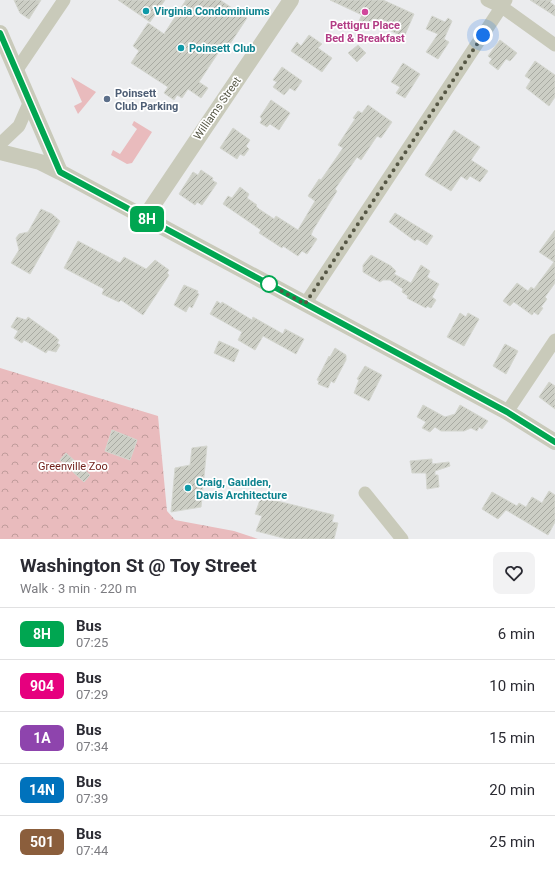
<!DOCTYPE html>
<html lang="en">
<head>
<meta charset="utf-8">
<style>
	body { margin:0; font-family:Roboto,sans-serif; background:#f2f2f3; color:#2b2b33; height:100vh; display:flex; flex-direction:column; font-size:15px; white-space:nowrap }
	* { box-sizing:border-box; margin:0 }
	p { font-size:13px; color:#7c7c81 }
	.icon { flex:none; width:22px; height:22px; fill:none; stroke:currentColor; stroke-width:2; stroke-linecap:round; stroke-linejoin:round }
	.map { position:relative; height:539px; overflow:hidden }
	.sheet { display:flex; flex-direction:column; background:#fff; flex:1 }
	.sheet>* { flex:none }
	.badge { padding:0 8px; border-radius:6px; font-size:14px; line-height:26px }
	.you { position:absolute; width:20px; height:20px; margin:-10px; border:3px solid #fff; border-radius:50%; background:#1a73e8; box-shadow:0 0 0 6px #1a73e833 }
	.map>.badge { position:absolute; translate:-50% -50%; box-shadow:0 0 0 2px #fff }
	.round { display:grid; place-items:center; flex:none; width:42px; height:42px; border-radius:8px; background:#f2f2f3 }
	.overview { display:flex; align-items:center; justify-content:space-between; height:68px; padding:0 20px }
	h1 { font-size:19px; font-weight:700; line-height:30px }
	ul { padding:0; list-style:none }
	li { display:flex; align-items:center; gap:12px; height:52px; padding:0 20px; border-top:1px solid #e1e1e2 }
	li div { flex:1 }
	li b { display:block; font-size:15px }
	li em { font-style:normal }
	li .badge { min-width:44px; font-weight:700; text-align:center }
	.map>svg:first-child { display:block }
	.grass { fill:#e9bbbd }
	.forest { fill:url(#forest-crowns) }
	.building { fill:url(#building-hatch); stroke:#d4d6cf }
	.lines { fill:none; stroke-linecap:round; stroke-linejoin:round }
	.minor { stroke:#c9caba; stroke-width:13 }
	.tertiary { stroke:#c9caba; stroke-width:16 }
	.line-casing { stroke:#fff; stroke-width:9 }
	.line { stroke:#00a651; stroke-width:6 }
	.walk { stroke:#565745; stroke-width:4; stroke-dasharray:0 7.2 }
	.culture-dot { fill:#0f9aa8; stroke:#fff; stroke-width:1.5 }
	.hotel-dot { fill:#d1479c; stroke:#fff; stroke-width:1.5 }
	.service-dot { fill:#5c6f8a; stroke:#fff; stroke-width:1.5 }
	.stop-dot { fill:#fff; stroke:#00a651; stroke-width:2 }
	.labels { text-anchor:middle; stroke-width:3.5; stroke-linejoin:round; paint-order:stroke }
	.culture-label { font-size:11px; font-weight:bold; fill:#0d838f; stroke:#fff; text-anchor:start }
	.hotel-label { font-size:11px; font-weight:bold; fill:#b23c85; stroke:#fff }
	.service-label { font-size:11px; font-weight:bold; fill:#4e5e75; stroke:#fff; text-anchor:start }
	.street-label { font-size:11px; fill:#565745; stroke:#fff }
	.park-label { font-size:11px; fill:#71231d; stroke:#fff }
</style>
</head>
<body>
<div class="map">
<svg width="555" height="539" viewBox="0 0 555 539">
	<defs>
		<pattern id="forest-crowns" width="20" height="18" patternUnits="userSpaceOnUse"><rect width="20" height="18" fill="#e9bbbd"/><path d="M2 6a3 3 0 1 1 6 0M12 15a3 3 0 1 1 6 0" fill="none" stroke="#c09b9b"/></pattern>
		<pattern id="building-hatch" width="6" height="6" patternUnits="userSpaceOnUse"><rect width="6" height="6" fill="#cccec5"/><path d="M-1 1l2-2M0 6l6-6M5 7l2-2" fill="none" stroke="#a8aaa2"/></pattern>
	</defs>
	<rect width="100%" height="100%" fill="#ebecee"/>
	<path class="grass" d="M71 77 96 92 78 114 74 106 82 102Z
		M134 121 152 132 132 163 127 164 111 155 113 150 120 154 137 129 132 125Z"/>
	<path class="forest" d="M0 368 158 416 167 511 175 520 234 531 258 539H0Z"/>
	<path class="building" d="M14 0H41L29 19 20 13Z
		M118 0H165L150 22Z
		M186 0H220L247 18 224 53 220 50 199 82 208 88 201 98 188 89 182 98 177 95 174 100 164 93 168 87 131 63 139 51 133 46 148 23 164 34Z
		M330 0H383L414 14 404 37 370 21 367 27 358 23 362 15Z
		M530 0H552L550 2 555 6V16Z
		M432 16 445 22 448 18 452 21 444 39 449 42 438 59 426 52 438 34 426 29Z
		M309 35 322 44 318 48 332 58 322 72 291 51 297 42 301 46Z
		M500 40 517 53 510 61 506 59 498 70 489 63 492 59 488 56Z
		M358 45 366 53 357 62 348 53Z
		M535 61 555 75V97L549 106 526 88 531 80 525 76Z
		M403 63 420 74 405 98 396 93 400 87 391 82Z
		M282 67 302 81 295 91 290 88 284 95 273 87 277 82 273 80Z
		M271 100 290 113 279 130 270 124 267 127 260 123 262 119 260 117Z
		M368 105 392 122 381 138 377 136 361 160 357 157 335 189 337 191 313 230 311 235 317 239 307 254 302 251 298 256 283 246 282 248 259 233 261 230 223 204 228 196 232 198 240 187 249 194 247 198 257 205 256 206 259 209 274 219 276 216 298 230 315 201 308 196 319 179 321 180 343 148 338 145 355 119 353 118 358 111 362 113Z
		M233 128 250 140 246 146 249 149 244 156 240 154 237 159 220 148Z
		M454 130 480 147 471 160 488 171 480 182 470 176 467 180 461 176 451 191 425 175Z
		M201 170 213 178 212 180 217 183 202 205 197 202 195 205 179 194 193 172 198 175Z
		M41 209 52 214 60 221 30 274 11 263 19 250 16 238 19 234 28 232Z
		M395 213 433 236 427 245 417 239 415 241 389 222Z
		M555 230V283L545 297 547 299 541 307 543 308 538 315 534 312 532 315 514 302 510 306 503 301 517 283 528 291 531 287 534 289 554 262 539 252Z
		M78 241 120 263 124 257 146 269 155 260 169 270 167 273 169 275 143 315 121 300 119 302 102 294 104 289 64 268Z
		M371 255 391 266 396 271 394 274 411 283 421 265 430 271 427 277 439 284 432 297 436 300 431 308 427 306 426 308 407 298 408 296 402 292 403 289 390 280H383L380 282 363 272V265Z
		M184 285 198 291 197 293 199 294 192 308 189 306 186 312 174 305Z
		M217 301 221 304 222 302 252 320 253 317 283 334 285 329 304 339 296 354 263 336 255 350 238 340 242 332 210 314Z
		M460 313 466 317 468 313 479 319 464 346 447 337Z
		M17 317 26 320 28 317 56 337 59 340 57 343 60 345 56 352 48 350 46 353 24 340 22 343 14 338 18 331 11 327Z
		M219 341 239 350 234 362 214 353Z
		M505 344 518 351 506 374 493 366Z
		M335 348 346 355V360L334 383 331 381 328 388 318 384 319 381 317 380 329 356 330 357Z
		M365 366 382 375 369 401 354 393 359 380 357 379Z
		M549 382 555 386V409L539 397Z
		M423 405 445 417 455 414 460 405 488 421 482 429 479 427 477 431 471 428 464 431H441L435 427 430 432 422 428 426 422 417 417Z
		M112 430 137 440 130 460 105 451Z
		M207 446 201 507 171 512 175 468 190 465 192 448Z
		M66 453 90 475 84 482 60 460Z
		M432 459V464L449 462 450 466 435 471V475H438L439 487 427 489 426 473H412L410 461Z
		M549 491 555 495V522L548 535 506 510 498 519 482 509 492 492 517 506 519 503 526 507 532 497 542 503Z
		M261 497 334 515 332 522 338 523 334 539H287L256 531 262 516 255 514Z"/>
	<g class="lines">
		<path class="minor" d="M487 0 502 7 555 45
			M16 71 64 0
			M0 144 19 126 30 101
			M305 304 506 0
			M507 412 555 340
			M365 493 402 539"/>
		<path class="tertiary" d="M0 33 60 172
			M0 152 40 162 60 172 507 412 555 442
			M145 217 291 0"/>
	</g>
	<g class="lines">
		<defs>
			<path id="line" d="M0 33 60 172 507 412 555 442"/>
		</defs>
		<use href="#line" class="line-casing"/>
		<use href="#line" class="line"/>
		<path class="walk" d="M269 284 305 304 483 35"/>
	</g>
	<g class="culture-dot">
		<circle cx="146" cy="11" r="4"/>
		<circle cx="181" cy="48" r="4"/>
		<circle cx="188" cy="488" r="4"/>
	</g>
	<circle class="hotel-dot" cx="365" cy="12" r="4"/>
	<circle class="service-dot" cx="107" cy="99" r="4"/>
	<circle class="stop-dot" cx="269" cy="284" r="8"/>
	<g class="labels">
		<g class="culture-label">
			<text x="154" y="15">Virginia Condominiums</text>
			<text x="189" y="52">Poinsett Club</text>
			<text x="196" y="486">Craig, Gaulden,<tspan x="196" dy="13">Davis Architecture</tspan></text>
		</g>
		<g class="hotel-label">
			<text x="365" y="29">Pettigru Place<tspan x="365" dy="13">Bed &amp; Breakfast</tspan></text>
		</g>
		<g class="service-label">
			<text x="115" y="97">Poinsett<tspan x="115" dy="13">Club Parking</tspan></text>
		</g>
		<g class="street-label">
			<text transform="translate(217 108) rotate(-55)" y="4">Williams Street</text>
		</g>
		<g class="park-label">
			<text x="73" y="470">Greenville Zoo</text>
		</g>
	</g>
</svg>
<div class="you" style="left:483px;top:35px"></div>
<b class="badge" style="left:147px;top:219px;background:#00a651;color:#fff">8H</b>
</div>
<section class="sheet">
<div class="overview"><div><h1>Washington St @ Toy Street</h1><p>Walk · 3 min · 220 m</p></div><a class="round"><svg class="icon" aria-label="heart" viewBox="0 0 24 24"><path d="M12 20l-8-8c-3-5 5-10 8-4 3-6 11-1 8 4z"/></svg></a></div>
<ul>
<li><span class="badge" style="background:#00a651;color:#fff">8H</span><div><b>Bus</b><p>07:25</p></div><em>6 min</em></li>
<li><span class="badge" style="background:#e6007e;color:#fff">904</span><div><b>Bus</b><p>07:29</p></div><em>10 min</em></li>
<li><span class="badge" style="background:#8e44ad;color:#fff">1A</span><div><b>Bus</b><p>07:34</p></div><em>15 min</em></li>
<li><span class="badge" style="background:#0072bc;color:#fff">14N</span><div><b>Bus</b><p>07:39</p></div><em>20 min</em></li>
<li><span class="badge" style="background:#8b5e3c;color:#fff">501</span><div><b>Bus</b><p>07:44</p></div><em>25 min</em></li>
</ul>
</section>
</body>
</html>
